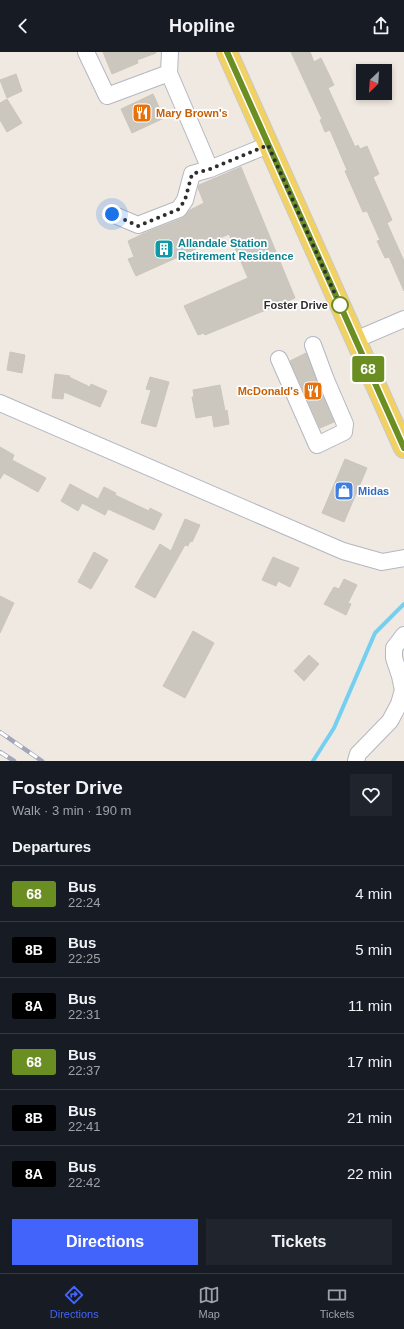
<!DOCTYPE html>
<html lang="en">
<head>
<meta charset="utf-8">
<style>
	body { margin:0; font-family:Helvetica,sans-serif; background:#20242c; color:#f1f3f6; height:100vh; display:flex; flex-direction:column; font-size:15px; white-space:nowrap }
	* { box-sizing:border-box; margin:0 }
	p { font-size:13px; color:#9ea1a6 }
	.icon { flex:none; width:22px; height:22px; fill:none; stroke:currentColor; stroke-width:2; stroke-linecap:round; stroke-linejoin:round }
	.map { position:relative; height:709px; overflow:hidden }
	.sheet { display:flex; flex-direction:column; background:#171b24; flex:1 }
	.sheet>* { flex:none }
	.badge { padding:0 8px; border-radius:3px; font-size:14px; line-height:26px }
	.needle { width:26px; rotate:205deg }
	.buttons { position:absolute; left:356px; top:12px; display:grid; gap:8px }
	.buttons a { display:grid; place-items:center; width:36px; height:36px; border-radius:0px; background:#171b24; box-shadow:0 2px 6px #0003; font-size:20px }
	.you { position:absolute; width:20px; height:20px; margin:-10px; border:3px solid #fff; border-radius:50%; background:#1a73e8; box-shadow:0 0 0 6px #1a73e833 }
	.map>.badge { position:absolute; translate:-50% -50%; box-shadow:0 0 0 2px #fff }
	h2 { padding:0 12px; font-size:15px; line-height:36px }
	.round { display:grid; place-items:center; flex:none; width:42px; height:42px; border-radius:0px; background:#20242c }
	.summary { display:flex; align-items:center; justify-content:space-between; height:68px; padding:0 12px }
	h1 { font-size:19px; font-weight:700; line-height:30px }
	.cta { display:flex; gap:8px; margin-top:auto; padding:8px 12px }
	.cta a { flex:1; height:46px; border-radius:0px; background:#4264fb; color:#fff; font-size:16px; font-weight:700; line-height:46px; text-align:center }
	.cta a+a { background:#20242c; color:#f1f3f6 }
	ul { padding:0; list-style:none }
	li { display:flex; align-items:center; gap:12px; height:56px; padding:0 12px; border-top:1px solid #363941 }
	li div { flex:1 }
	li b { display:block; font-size:15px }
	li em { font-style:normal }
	li .badge { min-width:44px; font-weight:700; text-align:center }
	header { display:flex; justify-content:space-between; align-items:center; height:52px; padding:0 12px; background:#171b24; font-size:18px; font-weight:700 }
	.dock { display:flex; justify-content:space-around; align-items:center; height:56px; border-top:1px solid #363941; background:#171b24; font-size:11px; color:#9ea1a6 }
	.dock a { display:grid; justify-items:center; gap:2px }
	.dock .current { color:#4264fb }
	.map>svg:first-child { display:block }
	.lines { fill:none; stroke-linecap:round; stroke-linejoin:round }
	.stream { stroke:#75cff0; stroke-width:4 }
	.building { fill:#cbc7bf; stroke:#cbc5ba }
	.minor-casing { stroke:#b4b7c1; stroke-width:18 }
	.major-casing { stroke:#c9c9c9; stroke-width:22 }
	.minor { stroke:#fff; stroke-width:16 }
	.major { stroke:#f2d163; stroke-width:20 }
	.rail-casing { stroke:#a3a6b8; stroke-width:4.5 }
	.rail { stroke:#fff; stroke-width:3; stroke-dasharray:9; stroke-linecap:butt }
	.line-casing { stroke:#fff; stroke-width:9 }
	.line { stroke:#6b8e23; stroke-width:6 }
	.walk { stroke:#2e2e2e; stroke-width:4; stroke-dasharray:0 7.2 }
	.stop-dot { fill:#fff; stroke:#6b8e23; stroke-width:2 }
	.labels { text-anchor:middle; stroke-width:3.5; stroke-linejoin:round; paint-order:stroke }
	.food-label { font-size:11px; font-weight:bold; fill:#c56008; stroke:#fff; text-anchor:start }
	.culture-label { font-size:11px; font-weight:bold; fill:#0d838f; stroke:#fff; text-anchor:start }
	.stop-label { font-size:11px; font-weight:bold; fill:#2e2e2e; stroke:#fff; text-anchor:end }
	.shop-label { font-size:11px; font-weight:bold; fill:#366cbe; stroke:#fff; text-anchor:start }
</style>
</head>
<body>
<header><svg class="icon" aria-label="back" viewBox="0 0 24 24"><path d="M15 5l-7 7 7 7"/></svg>Hopline<svg class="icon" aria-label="share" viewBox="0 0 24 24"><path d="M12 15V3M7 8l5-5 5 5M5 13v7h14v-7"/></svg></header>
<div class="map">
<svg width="404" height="709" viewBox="0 0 404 709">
	<rect width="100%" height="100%" fill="#efe9e1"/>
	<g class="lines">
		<path class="stream" d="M313 709 334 676 375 581 404 552"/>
	</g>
	<path class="building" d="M103 0H156V1L137 8 138 11 112 22Z
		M291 0H310L314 10 321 6 334 33 328 36 355 95 358 93 360 97 367 94 379 122 373 125 392 168 387 171 404 209V239L389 205 385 206 377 189 380 188 367 159 363 160 345 119 347 118 330 78 325 80 320 68 322 67Z
		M16 22 22 39 7 46 0 28Z
		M153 42 164 66 132 81 121 57Z
		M7 47 22 71 7 80 0 68V51Z
		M241 115 295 246 205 283 204 281 198 283 184 254 248 226 229 182 136 224 128 207 134 205 128 189 147 180 183 166 190 158 204 151 198 136 199 133Z
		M10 300 25 303 22 321 7 318Z
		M306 301 334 370 320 376 290 309Z
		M55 322 70 324 69 325 90 335 91 332 107 339 100 355 64 340 63 347 52 346Z
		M150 325 169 330 156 375 141 371 151 338 146 337Z
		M220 333 225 359 227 358 229 372 214 375 212 363 196 366 192 345H194L193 338Z
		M0 395 14 403 12 408 46 426 38 440 4 421 0 427Z
		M345 407 367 416 344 470 322 461Z
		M70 432 98 447 104 435 116 441 115 443 149 459 150 456 162 462 154 478 108 457 105 463 82 451 78 459 61 449Z
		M185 467 200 473 192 490 190 489 188 494 185 493 155 546 135 535 160 492 171 499Z
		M94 500 108 508 91 537 78 530Z
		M273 505 299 516 290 535 278 529 276 534 262 528Z
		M344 527 357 533 348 551 351 552 346 563 324 552 334 535 339 537Z
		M0 544 14 551 0 581Z
		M193 579 214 591 185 646 163 634Z
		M309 603 319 612 304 629 294 619Z"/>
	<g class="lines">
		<defs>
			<path id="minor" d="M86 0 107 44 169 21 210 117
				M169 21 170 0
				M112 162 138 173 179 157 185 148 192 122 210 117 268 93
				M355 288 404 267
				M279 307 317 393 344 380 345 372 326 328 313 293
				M0 351 343 499 382 510 404 506
				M356 709 358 702 390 669 399 652 403 638 400 624 394 606V596L404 583"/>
			<path id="major" d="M227 0 404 396"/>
		</defs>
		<use href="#minor" class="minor-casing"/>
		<use href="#major" class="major-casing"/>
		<use href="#minor" class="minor"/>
		<use href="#major" class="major"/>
		<defs>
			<path id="rail" d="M0 680 42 709
				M0 700 14 709"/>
		</defs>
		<use href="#rail" class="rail-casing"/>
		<use href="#rail" class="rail"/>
	</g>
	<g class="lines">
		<defs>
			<path id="line" d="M227 0 404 396"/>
		</defs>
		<use href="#line" class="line-casing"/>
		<use href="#line" class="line"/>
		<path class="walk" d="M112 162 138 174 179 157 185 148 192 122 210 117 268 93 340 253"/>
	</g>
	<defs>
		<symbol id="restaurant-square" viewBox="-11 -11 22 22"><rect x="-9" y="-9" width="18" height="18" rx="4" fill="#e8710a" stroke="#fff"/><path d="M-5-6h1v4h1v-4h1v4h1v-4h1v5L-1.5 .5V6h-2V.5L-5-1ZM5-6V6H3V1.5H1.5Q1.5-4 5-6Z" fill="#fff"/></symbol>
		<symbol id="building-square" viewBox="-11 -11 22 22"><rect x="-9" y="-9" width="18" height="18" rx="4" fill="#0f9aa8" stroke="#fff"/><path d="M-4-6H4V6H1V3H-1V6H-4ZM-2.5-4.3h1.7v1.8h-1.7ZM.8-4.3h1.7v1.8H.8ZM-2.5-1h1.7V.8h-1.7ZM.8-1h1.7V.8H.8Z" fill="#fff"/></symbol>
		<symbol id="shop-square" viewBox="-11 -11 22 22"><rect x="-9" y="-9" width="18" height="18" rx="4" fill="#3f7fe0" stroke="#fff"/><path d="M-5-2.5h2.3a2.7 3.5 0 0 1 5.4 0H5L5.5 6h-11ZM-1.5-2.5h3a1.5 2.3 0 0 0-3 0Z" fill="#fff"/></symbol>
	</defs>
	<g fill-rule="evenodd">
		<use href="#restaurant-square" x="131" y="50" width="22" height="22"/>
		<use href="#building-square" x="153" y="186" width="22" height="22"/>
		<use href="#restaurant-square" x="302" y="328" width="22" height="22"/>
		<use href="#shop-square" x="333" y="428" width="22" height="22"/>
	</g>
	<circle class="stop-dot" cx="340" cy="253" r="8"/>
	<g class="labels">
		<g class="food-label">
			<text x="156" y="65">Mary Brown's</text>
			<text x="299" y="343" text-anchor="end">McDonald's</text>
		</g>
		<g class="culture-label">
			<text x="178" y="195">Allandale Station<tspan x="178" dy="13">Retirement Residence</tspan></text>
		</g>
		<g class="stop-label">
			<text x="328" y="257">Foster Drive</text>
		</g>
		<g class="shop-label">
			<text x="358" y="443">Midas</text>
		</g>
	</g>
</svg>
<div class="buttons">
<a><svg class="needle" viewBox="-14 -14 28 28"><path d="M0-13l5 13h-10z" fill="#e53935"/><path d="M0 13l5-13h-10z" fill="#9ea1a6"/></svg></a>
</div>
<div class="you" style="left:112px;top:162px"></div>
<b class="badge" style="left:368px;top:317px;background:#6b8e23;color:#fff">68</b>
</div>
<section class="sheet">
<div class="summary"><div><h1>Foster Drive</h1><p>Walk · 3 min · 190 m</p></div><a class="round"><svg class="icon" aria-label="heart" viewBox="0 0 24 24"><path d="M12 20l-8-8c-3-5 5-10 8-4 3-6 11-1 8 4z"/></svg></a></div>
<h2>Departures</h2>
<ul>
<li><span class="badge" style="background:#6b8e23;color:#fff">68</span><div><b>Bus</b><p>22:24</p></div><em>4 min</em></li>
<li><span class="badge" style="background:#000;color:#fff">8B</span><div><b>Bus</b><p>22:25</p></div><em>5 min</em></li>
<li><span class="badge" style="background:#000;color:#fff">8A</span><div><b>Bus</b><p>22:31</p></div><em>11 min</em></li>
<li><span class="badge" style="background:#6b8e23;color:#fff">68</span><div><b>Bus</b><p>22:37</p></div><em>17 min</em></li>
<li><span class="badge" style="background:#000;color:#fff">8B</span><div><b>Bus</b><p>22:41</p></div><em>21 min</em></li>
<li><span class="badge" style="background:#000;color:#fff">8A</span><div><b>Bus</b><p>22:42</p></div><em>22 min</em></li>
</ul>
<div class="cta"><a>Directions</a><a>Tickets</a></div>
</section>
<nav class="dock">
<a class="current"><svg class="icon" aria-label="directions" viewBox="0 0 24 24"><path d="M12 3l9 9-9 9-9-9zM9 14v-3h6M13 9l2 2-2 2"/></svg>Directions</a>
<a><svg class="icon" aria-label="map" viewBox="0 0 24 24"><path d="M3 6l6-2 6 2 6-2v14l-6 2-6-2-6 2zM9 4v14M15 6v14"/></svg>Map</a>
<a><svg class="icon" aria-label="tickets" viewBox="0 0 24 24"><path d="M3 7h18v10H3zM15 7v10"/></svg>Tickets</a>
</nav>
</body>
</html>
